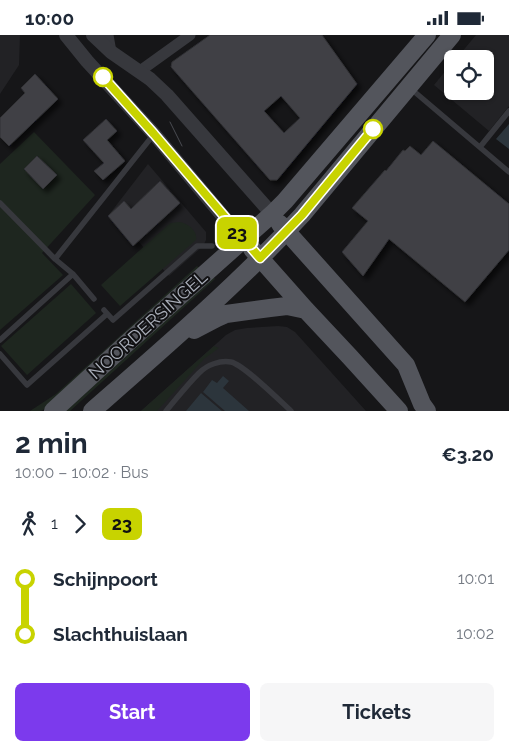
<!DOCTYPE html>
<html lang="en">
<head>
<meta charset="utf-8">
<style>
	body { margin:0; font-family:Raleway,sans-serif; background:#f6f6f7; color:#1f2937; height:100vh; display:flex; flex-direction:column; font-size:19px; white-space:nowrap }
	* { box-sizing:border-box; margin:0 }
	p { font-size:16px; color:#747a83 }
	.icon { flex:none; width:28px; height:28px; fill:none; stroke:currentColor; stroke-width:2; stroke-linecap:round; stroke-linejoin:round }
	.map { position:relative; height:376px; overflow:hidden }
	.panel { display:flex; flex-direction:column; background:#fff; flex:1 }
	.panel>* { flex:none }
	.badge { padding:0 10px; border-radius:8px; font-size:18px; line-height:32px }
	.controls { position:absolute; left:444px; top:15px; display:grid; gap:10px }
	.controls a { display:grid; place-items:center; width:50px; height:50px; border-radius:8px; background:#fff; box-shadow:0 1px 4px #0004; font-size:25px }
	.map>.badge { position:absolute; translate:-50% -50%; box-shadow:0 0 0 2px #fff }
	.legs { display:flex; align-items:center; gap:8px; height:55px; padding:0 15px; font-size:16px }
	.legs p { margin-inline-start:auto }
	.overview { display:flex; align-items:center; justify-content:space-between; height:85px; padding:0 15px }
	h1 { font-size:28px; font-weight:700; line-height:38px }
	.button { display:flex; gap:10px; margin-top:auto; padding:10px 15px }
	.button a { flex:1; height:58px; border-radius:8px; background:#7c3aed; color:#fff; font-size:20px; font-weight:700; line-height:58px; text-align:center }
	.button a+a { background:#f6f6f7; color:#1f2937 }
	ul { padding:0 15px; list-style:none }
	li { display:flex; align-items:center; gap:18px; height:55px; font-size:19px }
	li i { display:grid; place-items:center; width:8px; height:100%; margin:0 6px; background:currentColor }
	li i::after { content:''; width:12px; height:12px; margin:-6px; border:4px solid; border-radius:50%; background:#fff }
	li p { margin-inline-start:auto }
	li:first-child i { background:linear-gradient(#0000 50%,currentColor 0) }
	li:last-child i { background:linear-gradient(currentColor 50%,#0000 0) }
	.status { display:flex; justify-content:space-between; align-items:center; height:35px; padding:0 25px; background:#fff; direction:ltr }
	.status svg { height:14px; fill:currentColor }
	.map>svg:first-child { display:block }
	.built { fill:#222225 }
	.green { fill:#1e261f }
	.water { fill:#2c353c }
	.building { fill:#404145; stroke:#303034; fill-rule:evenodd; filter:url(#shadow) }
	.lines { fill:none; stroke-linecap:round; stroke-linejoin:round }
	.service { stroke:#37383d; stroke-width:5.5 }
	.minor { stroke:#37383d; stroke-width:11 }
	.tertiary { stroke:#37383d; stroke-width:14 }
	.primary { stroke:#53555c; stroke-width:18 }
	.tram { stroke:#4a4c52; stroke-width:1 }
	.line-1-casing { stroke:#fff; stroke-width:11 }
	.line-1 { stroke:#c8d300; stroke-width:8 }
	.stop-1-dot { fill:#fff; stroke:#c8d300; stroke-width:2.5 }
	.labels { text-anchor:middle; stroke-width:4; stroke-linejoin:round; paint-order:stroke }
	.street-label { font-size:18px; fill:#a8adb8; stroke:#111113 }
</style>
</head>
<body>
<div class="status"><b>10:00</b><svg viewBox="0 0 49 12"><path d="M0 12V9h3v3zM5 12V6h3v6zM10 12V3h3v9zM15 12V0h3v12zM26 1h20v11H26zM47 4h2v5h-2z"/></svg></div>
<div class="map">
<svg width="509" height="376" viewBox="0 0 509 376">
	<defs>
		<filter id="shadow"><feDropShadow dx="4" dy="4" stdDeviation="2.5" flood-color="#0009"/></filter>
	</defs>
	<rect width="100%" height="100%" fill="#161618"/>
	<path class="built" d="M0 0H20L19 30 0 59Z
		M476 0H509V71L489 96 434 50 452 28V56H485V24H456Z
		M148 129 206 197V205L203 211 169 241 138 206 133 211 108 181Z
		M278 291 287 292 295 297 366 376H141L226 300 235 295 247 293Z"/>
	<path class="green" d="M34 97 95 160 42 218 63 240 0 295V129Z
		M179 187C188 188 198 196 196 205L120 271 101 250 168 190 171 188Z
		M197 231 199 233 43 375 40 376H30L56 359Z
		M213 242 215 244 70 376H66Z
		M71 249 96 278 27 340 1 311Z
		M214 311 219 313 204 324 157 376H141Z"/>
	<path class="water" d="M509 89V114L496 104Z
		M223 341 229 346 223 353 249 376H225L203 357 212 345 217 348Z
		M201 358 222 376H186Z"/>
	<path class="building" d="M210 0H322L357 49 277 145H270L171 32 172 27ZM281 61 300 83 284 98 264 76Z
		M35 39 58 64 9 111 0 102V83L25 58 21 53Z
		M106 84 117 96 107 105 125 126 103 145 94 136 104 128 83 105Z
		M433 106 509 169V215L465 267 389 204 363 241 342 217 368 186 352 173 385 135 386 136 403 115 405 116 410 111 421 120Z
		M37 121 57 140 43 154 24 134Z
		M160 146 180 168 133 211 108 181 124 166 131 174Z"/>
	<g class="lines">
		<path class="service" d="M410 53 509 137
			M480 112 509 76
			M0 168 55 224
			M94 264 73 239 55 224 154 99
			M104 275 113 285 197 211H212
			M0 305 73 239
			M0 319 27 350 107 279
			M166 376C177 363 187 350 199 338 207 330 220 325 231 327 244 330 279 365 291 376"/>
		<path class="minor" d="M108 0 111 17
			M140 36 190 0"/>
		<path class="tertiary" d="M66 0 87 26 154 99 243 205
			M93 0 111 17 150 44 167 60 272 179"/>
		<path class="primary" d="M280 189 406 330 422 369 427 376
			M252 214 306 275 350 322 399 376
			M194 295 217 283 226 279 270 273 287 271 306 275
			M53 376 126 309 272 179 285 166 427 0
			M92 376C164 313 237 250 302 180L452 0"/>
		<path class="tram" d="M170 87 182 111"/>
	</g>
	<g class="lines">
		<defs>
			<path id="line-1" d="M103 42 154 99 260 223 302 180 373 94"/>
		</defs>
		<use href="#line-1" class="line-1-casing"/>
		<use href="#line-1" class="line-1"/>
	</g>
	<g class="stop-1-dot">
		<circle cx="103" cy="42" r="9"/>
		<circle cx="373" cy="94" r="9"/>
	</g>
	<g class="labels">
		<g class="street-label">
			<text transform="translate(148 290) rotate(-42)" y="6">NOORDERSINGEL</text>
		</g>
	</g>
</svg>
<div class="controls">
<a><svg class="icon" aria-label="locate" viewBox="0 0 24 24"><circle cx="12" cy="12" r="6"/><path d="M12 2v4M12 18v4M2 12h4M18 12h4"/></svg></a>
</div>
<b class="badge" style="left:237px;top:198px;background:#c8d300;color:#111">23</b>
</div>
<section class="panel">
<div class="overview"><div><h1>2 min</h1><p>10:00 – 10:02 · Bus</p></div><b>€3.20</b></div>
<div class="legs"><svg class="icon" aria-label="walk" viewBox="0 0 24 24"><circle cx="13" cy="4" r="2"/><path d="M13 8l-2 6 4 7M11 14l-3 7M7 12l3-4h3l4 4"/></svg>1<svg class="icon" aria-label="forward" viewBox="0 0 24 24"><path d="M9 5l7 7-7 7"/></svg><b class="badge" style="background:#c8d300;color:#111">23</b></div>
<ul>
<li><i style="color:#c8d300"></i><b>Schijnpoort</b><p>10:01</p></li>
<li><i style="color:#c8d300"></i><b>Slachthuislaan</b><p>10:02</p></li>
</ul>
<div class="button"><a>Start</a><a>Tickets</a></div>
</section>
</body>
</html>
